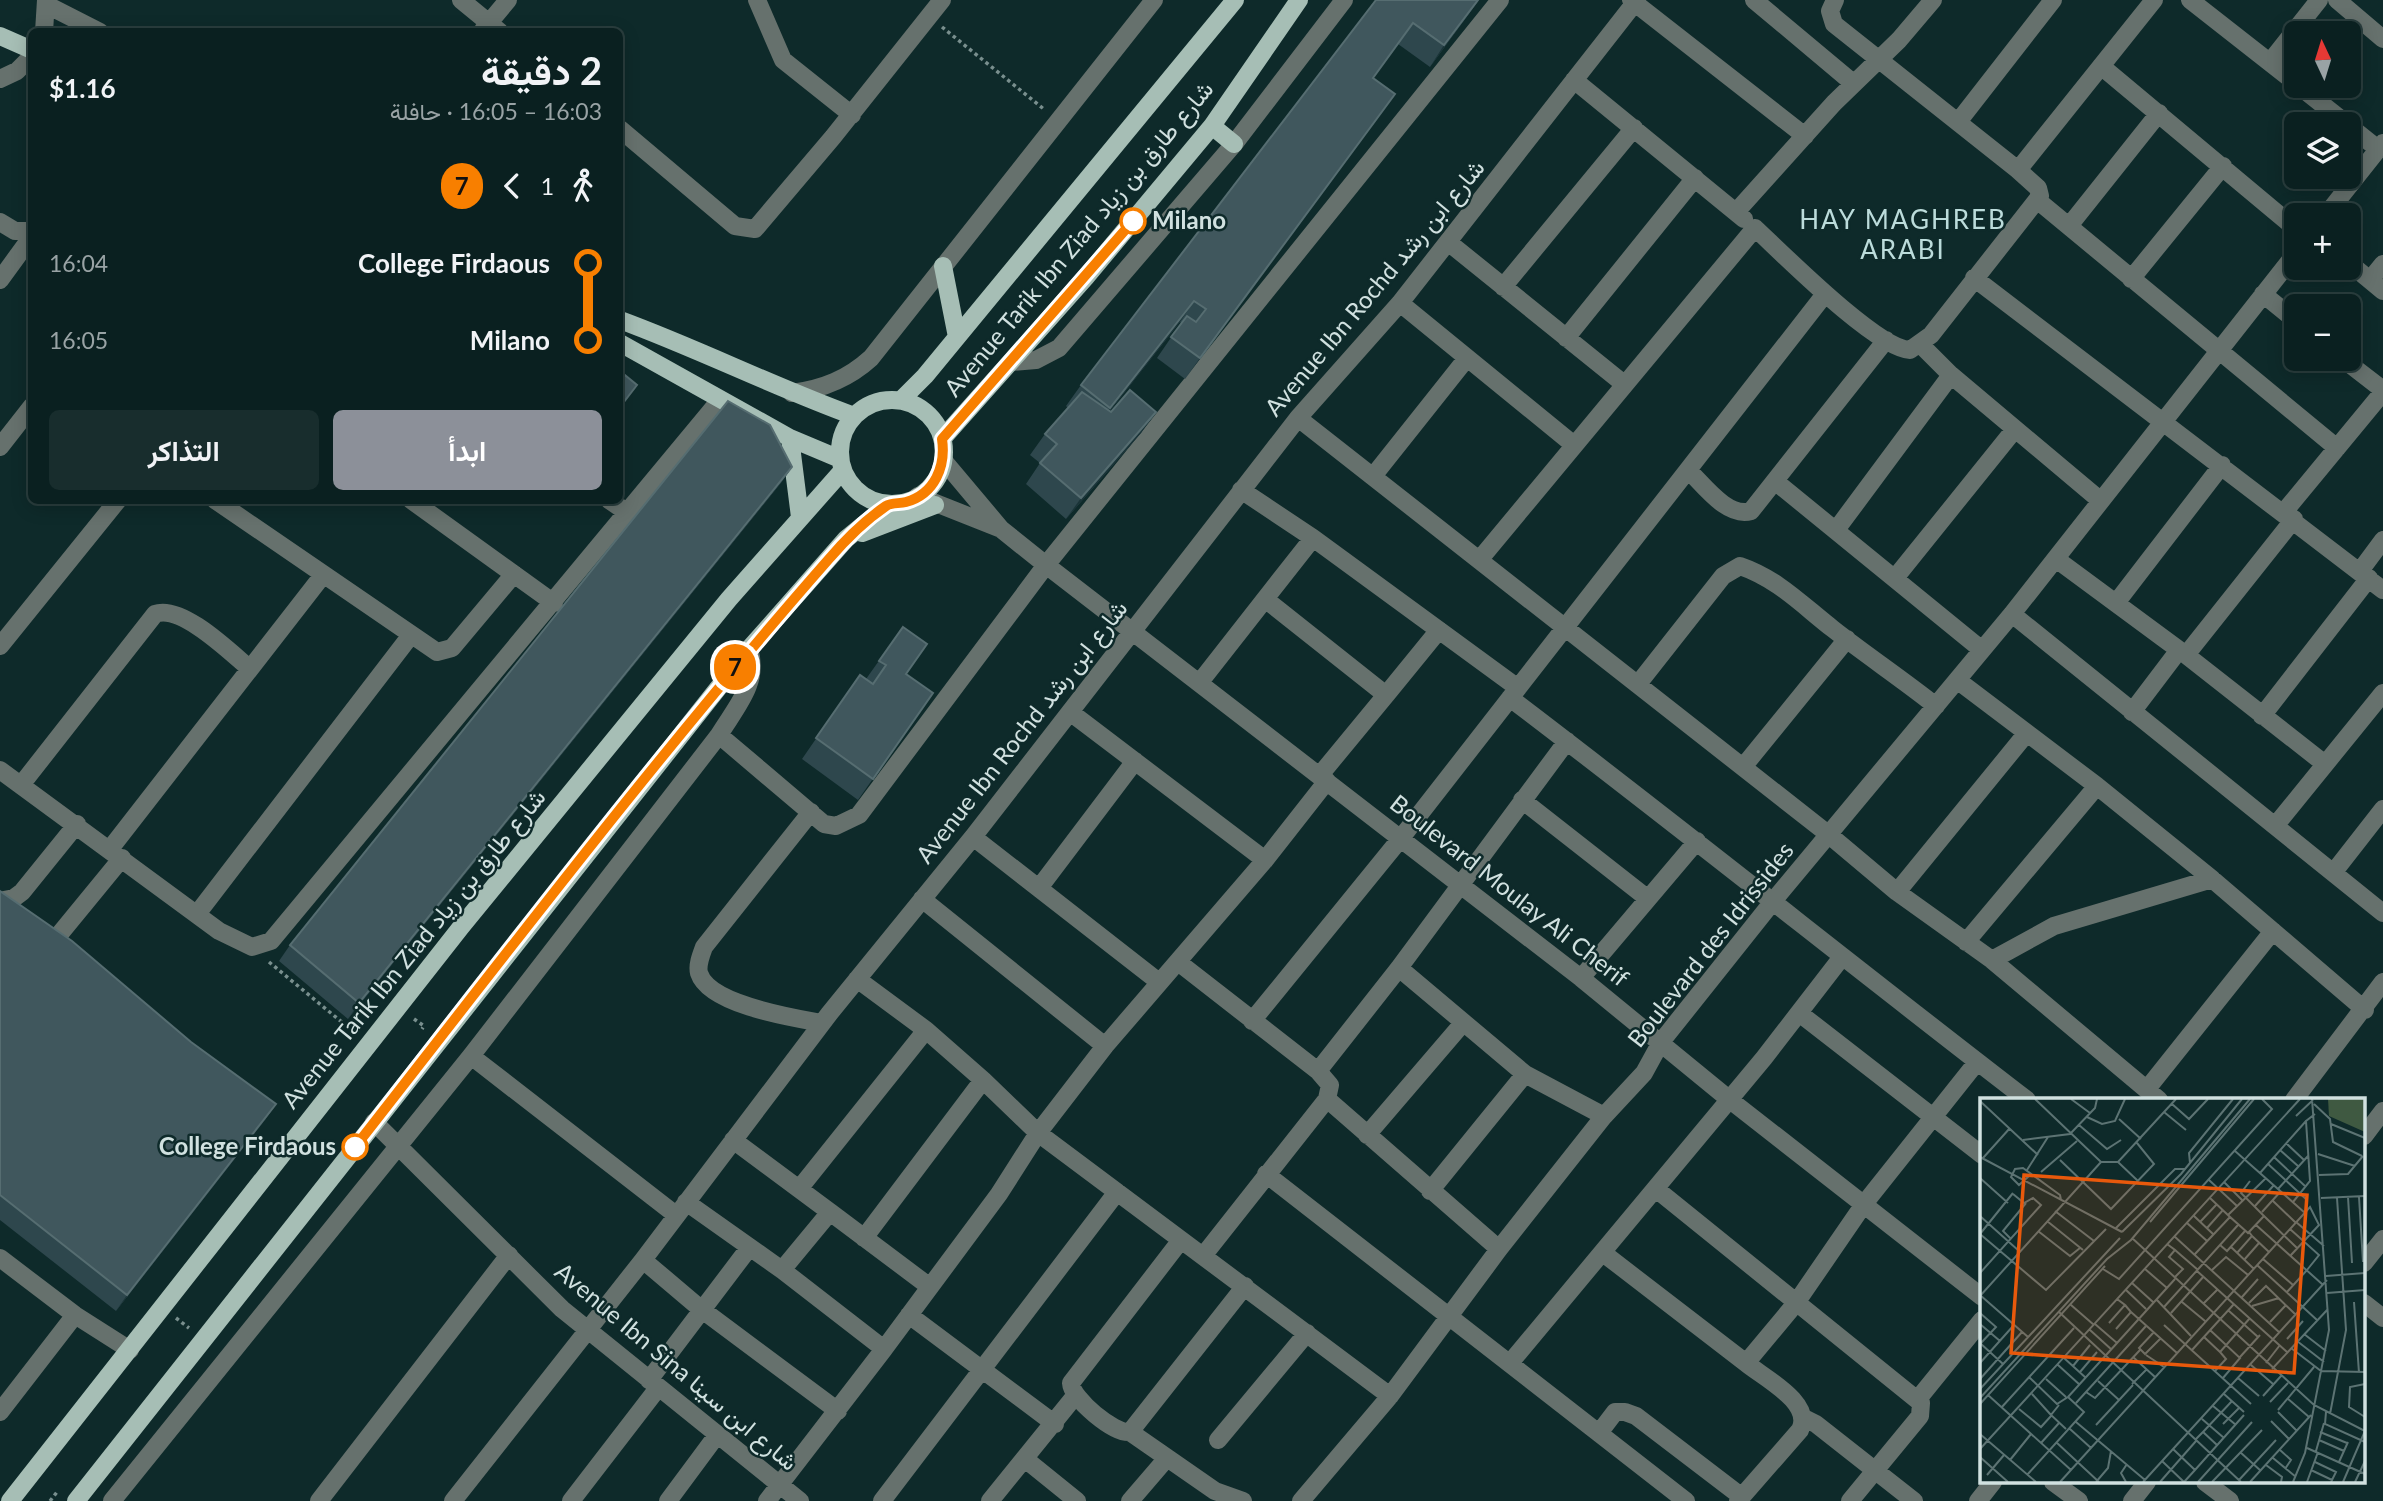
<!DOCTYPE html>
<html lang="ar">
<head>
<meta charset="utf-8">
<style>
	body { margin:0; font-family:Lato,Vazirmatn,sans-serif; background:#182d2d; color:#f1f3f6; direction:rtl; height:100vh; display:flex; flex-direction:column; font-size:26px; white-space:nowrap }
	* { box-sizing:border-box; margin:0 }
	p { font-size:23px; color:#99a3a5 }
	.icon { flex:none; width:38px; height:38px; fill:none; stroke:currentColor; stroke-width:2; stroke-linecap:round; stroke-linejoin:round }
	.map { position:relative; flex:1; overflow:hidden; direction:ltr }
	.side { position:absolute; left:28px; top:28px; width:595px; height:476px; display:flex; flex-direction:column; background:#0a2020; border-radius:10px; box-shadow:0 4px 18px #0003,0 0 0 2px #2a3e3e; direction:rtl }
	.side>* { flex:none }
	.badge { padding:0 14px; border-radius:23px; font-size:24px; line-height:46px }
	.needle { width:46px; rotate:356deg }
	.tools { position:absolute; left:2284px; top:21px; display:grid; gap:14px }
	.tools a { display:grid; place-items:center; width:77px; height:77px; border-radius:10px; background:#0a2020; box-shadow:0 4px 18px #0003,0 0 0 2px #2a3e3e; font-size:35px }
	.map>.badge { position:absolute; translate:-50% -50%; box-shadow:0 0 0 4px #fff }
	.legs { display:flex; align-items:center; gap:10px; height:77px; padding:0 21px; font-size:23px }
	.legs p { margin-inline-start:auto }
	.headline { display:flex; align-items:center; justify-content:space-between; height:119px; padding:0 21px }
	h1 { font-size:38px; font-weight:700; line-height:52px }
	.action { display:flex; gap:14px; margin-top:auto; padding:14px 21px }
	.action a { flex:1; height:80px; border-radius:10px; background:#8c9099; color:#fff; font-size:28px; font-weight:700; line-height:80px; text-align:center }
	.action a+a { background:#182d2d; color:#f1f3f6 }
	ul { padding:0 21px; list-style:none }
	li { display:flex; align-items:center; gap:24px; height:77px; font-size:26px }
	li i { display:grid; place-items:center; width:10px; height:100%; margin:0 9px; background:currentColor }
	li i::after { content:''; width:18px; height:18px; margin:-9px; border:5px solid; border-radius:50%; background:#0a2020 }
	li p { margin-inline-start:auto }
	li:first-child i { background:linear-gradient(#0000 50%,currentColor 0) }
	li:last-child i { background:linear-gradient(currentColor 50%,#0000 0) }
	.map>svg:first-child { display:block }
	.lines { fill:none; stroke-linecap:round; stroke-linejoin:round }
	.path { stroke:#798f8e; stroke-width:3.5; stroke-dasharray:3.5 3.5; stroke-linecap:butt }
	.minor { stroke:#66716d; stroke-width:18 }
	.major { stroke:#a6beb5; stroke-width:18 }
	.wall { fill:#2e474d }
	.shaded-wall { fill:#1a3438 }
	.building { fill:#40575d; stroke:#566d71; stroke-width:2 }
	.line-1-casing { stroke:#fff; stroke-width:16 }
	.line-1 { stroke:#f87f00; stroke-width:10 }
	.stop-1-dot { fill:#fff; stroke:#f87f00; stroke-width:3.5 }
	.labels { text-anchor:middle; stroke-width:5; stroke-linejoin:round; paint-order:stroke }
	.stop-label { font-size:24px; font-weight:bold; fill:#d1e1e0; stroke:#0e2a2a; text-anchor:start }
	.street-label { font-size:24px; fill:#d1e1e0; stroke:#0e2a2a }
	.neighbourhood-label { font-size:26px; letter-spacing:2px; fill:#bcdcdb; stroke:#0e2a2a }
	.inset-road { fill:none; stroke:#5c7373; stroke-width:2 }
	.view { fill:#e8590c; fill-opacity:0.15; stroke:#e8590c; stroke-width:3.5 }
	.inset-edge { fill:none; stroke:#d1e1e0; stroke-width:3.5 }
</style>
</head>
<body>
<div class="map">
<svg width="2383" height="1501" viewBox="0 0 2383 1501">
	<rect width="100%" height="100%" fill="#0e2a2a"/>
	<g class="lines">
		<path class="path" d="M942 27 1045 110
			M269 962 355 1033
			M414 1019 424 1026 422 1029
			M176 1318 189 1328
			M50 1501 57 1492"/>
		<path class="minor" d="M461 0 500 32
			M757 0 783 60 852 115
			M1631 0 1805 136
			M1754 0 1853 83
			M2190 0 2296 83
			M2337 0 2383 39
			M47 5 100 32
			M483 30 508 0
			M44 32 46 0
			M2270 62 2319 0
			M2101 66 2296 229
			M0 79 17 71 32 56
			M1574 80 1744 219
			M2299 86 2347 124
			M1958 122 2053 0
			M2348 125 2378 149
			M620 129 735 226 755 229 833 137 942 0
			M2018 170 2154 0
			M2037 200 2337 448
			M1736 212 1834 103 1899 40 1933 0
			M2326 215 2383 143
			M0 222 15 231H32
			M2069 226 2159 113
			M1448 242 1624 384
			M2348 262 2383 291
			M1974 278 2383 590
			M2131 279 2223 166
			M0 280 32 236
			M2370 280 2383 264
			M1503 287 1634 128
			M2263 294 2296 321
			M1400 303 1574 445
			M1566 338 1695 178
			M2343 359 2383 390
			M1011 362 1036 360 1059 348 1234 144 1344 0
			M1951 375 2101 501
			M792 393C823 389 848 379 871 358L1154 0
			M1298 418 1828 834 1897 892 1992 960 2159 1100
			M0 447 32 406
			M943 460 1001 529 1046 565 1581 978 1730 1100 1982 1297
			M1688 470C1704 485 1727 518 1751 511L1886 340
			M1374 475 1467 358
			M1776 482 1982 650
			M1241 490 1313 538 1265 599 1386 695 1320 775
			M918 496 1001 529
			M215 500 437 652 452 648 514 574
			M411 500 554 603
			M609 500 628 513
			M2284 512 2383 392
			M1836 530 1951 375 1921 345
			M1313 538 1518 688
			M1480 559 1755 228C1782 253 1877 349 1910 350L1931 335 2040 196 2038 188 2018 170 1834 24 1830 11 1835 0
			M2056 559 2186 655 2325 764
			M2360 571 2383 540
			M1895 578 2015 429
			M2116 603 2222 465
			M2012 614 2383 913
			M0 646 118 500
			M2186 655 2294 519
			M1957 680 2097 786
			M1200 682 1265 599
			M1638 684 1723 576 1740 566C1778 579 1802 605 1833 629 1866 655 1902 679 1936 706
			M1386 695 1439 630
			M1510 698C1684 830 1854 967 2027 1100
			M1070 712 1265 860
			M2132 712 2179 650
			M2262 716 2369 578
			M719 735 824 824 836 826 859 815 1046 565 1500 0
			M1743 767 1847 639
			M0 770 219 931 252 947 271 941 720 400
			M21 785 155 614C181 604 229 651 249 668
			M1522 800 1647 898
			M811 812 704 947C701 955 697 965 699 973 709 1005 794 1018 822 1023
			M2275 826 2383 693
			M973 837 1159 982
			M110 849 323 575
			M2333 873 2383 809
			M1039 888 1135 761
			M1897 892 2026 734
			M922 899 1105 1046
			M0 901 14 898 22 892 77 824
			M197 914 411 635
			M1966 942 2097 786 2212 879 2365 1010
			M49 947 122 858
			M1992 960 2054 926 2212 879
			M1178 962 1318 1071 1330 1085 1327 1099 1203 1256
			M1399 968 1525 1074 1604 1116
			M1581 978 1697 841
			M1799 1013 1982 1155
			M1252 1021 1401 838 1825 294
			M471 1056 676 1215
			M1318 1071 1399 968 1567 741
			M983 1080 1038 1133 1390 1396
			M2147 1089 2273 931
			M1327 1099 1499 1249
			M2294 1100 2383 982
			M374 1122 562 1309 800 1501
			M1367 1135 1463 1023
			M2364 1136 2383 1111
			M733 1140 830 1212 782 1270
			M1266 1174 1686 1501
			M799 1189 926 1030 857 979
			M1656 1189 1921 1403 1920 1416 1850 1501
			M1430 1191 1525 1074
			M686 1202 782 1270 884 1349 767 1501
			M830 1212 930 1287
			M864 1238 983 1080 926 1030
			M1181 1240 1071 1383C1072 1399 1114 1434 1130 1432L1245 1286
			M1603 1253 1746 1363
			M0 1258 75 1315 130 1350
			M643 1260 701 1309 838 1411
			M2364 1263 2383 1239
			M2364 1303 2383 1318
			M909 1315 1055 1424
			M884 1349 999 1194 1038 1133 1105 1046 1265 860 1327 781
			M1510 1363 1764 1058 1842 957
			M649 1380 749 1248
			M1918 1399 1982 1320
			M0 1412 75 1315
			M1804 1418 1816 1424 1914 1501
			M1130 1432 1215 1491 1243 1501
			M1599 1433 1615 1412H1625L1636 1416 1742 1497
			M1218 1440 1307 1333
			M1025 1459 1077 1501
			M2053 1482 2079 1501
			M2205 1482 2230 1501
			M112 1501 471 1056 719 735C736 707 760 682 749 649
			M319 1501 509 1255
			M453 1501 643 1260 829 1014 973 837 1298 418 1400 303 1637 0
			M571 1501 658 1388
			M668 1501 717 1435
			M882 1501 1117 1192
			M990 1501 1075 1396
			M1130 1501 1167 1458
			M1301 1501 1390 1396 1499 1249 1604 1116 1644 1073 1661 1042 1774 900 2012 614 2296 253
			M1738 1501 1800 1430C1814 1403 1764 1378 1746 1363L1796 1303 1864 1204 1977 1062
			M1978 1501 1993 1482
			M2132 1501 2147 1482"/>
		<path class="major" d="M0 36 32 50
			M1212 126 1234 144
			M943 266 957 337
			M620 320C699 349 774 387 854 416
			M620 343 790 438 840 459
			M901 400 925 376 1235 0
			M840 452a52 52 0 1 1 104 0a52 52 0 1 1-104 0Z
			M790 438 800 517
			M942 439 1086 277 1212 126 1299 0
			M862 533 935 505
			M10 1501 461 927 729 599 843 470
			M76 1501 749 649 846 539 889 504"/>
	</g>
	<path class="wall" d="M1376 0H1479L1430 67 1398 44 1373 78 1395 94 1185 379 1157 358 1181 323 1180 322 1109 412H1156L1141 433 1066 519 1026 484 1040 463 1030 455 1045 434 1068 408 1066 406 1081 385Z
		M792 467 781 483 348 1019 279 961 290 945Z
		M903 627 906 674 933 693 858 800 802 759 860 675 866 679Z
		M0 891 191 1042 276 1104 265 1120 116 1311 0 1220Z"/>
	<path class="shaded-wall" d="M1478 0H1479L1430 67 1444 45Z
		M1395 94 1380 115 1185 379 1200 358Z
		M1194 301 1180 322 1095 430 1110 408Z
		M1156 412 1141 433 1066 519 1081 498Z
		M792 467 781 483 348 1019 359 1003Z
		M276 1104 265 1120 116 1311 127 1295Z"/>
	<path class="building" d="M1376 0H1478L1444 45 1413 23 1373 78 1395 94 1200 358 1171 337 1187 316 1196 322 1206 309 1194 301 1110 408 1081 385Z
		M620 371 637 385 620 407Z
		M1130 390 1156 412 1081 498 1040 463 1057 444 1045 434 1082 392 1111 412Z
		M728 401 770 425 792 467 359 1003 290 945Z
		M903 627 927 644 906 674 933 693 873 779 816 738 860 675 873 684 886 665 879 661Z
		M0 891 72 941 191 1042 276 1104 127 1295 0 1195Z"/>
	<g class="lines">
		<defs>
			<path id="line-1" d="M355 1147C510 949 662 749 828 560 845 540 864 521 886 506 892 502 899 504 906 502 935 494 946 466 942 439L1133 221"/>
		</defs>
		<use href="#line-1" class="line-1-casing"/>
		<use href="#line-1" class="line-1"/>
	</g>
	<g class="stop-1-dot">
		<circle cx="1133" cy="221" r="12"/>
		<circle cx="355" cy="1147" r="12"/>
	</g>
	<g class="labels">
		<g class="stop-label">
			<text x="1152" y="229">Milano</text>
			<text x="336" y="1155" text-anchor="end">College Firdaous</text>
		</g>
		<g class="street-label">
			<text transform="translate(1079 239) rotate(-50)" y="8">Avenue Tarik Ibn Ziad شارع طارق بن زياد</text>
			<text transform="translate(1375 288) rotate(-50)" y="8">Avenue Ibn Rochd شارع ابن رشد</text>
			<text transform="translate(1022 732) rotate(-52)" y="8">Avenue Ibn Rochd شارع ابن رشد</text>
			<text transform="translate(1509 891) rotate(38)" y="8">Boulevard Moulay Ali Cherif</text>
			<text transform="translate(1711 945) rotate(-52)" y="8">Boulevard des Idrissides</text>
			<text transform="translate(414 949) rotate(-51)" y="8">Avenue Tarik Ibn Ziad شارع طارق بن زياد</text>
			<text transform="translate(676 1367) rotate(40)" y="8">Avenue Ibn Sina شارع ابن سينا</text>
		</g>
		<g class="neighbourhood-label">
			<text x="1903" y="229">HAY MAGHREB<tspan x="1903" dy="30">ARABI</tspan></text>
		</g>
	</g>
	<g transform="translate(1980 1098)">
		<rect width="385" height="385" fill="#0e2a2a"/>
		<path d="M348 1H385V34L349 18Z" fill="#3f5941"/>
		<path class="inset-road" d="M55 1 121 64H138L158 83M91 1 110 15M0 3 58 57M192 6 209 21 228 1M334 6 350 21 353 44 382 58M184 14 206 32M316 18 333 2M107 19 122 26 135 23 145 1M139 21 161 41M351 26 385 40M99 27 127 51 141 42M43 42 90 36 115 10 117 1M306 45 324 62M300 52 318 68M255 53 325 115M338 56 375 68M0 59 142 134M294 59 326 89M3 60 30 30M80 62 131 111 174 66 157 45M138 64 196 1M210 65 209 55 253 1M288 66 327 102M47 72 68 39M61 74 97 43M280 75 326 23M339 77 368 76 383 58M49 78 39 87 31 79 35 71 43 70 80 97 81 102M0 80 28 105M229 82 257 108M244 84 263 103M298 91 328 58M368 99 372 165M379 99 383 164M230 100 250 119M341 100 385 98M293 103 316 125M313 104 330 83 326 23 335 16M275 108 294 87M75 113 114 143M282 114 301 93M248 117 286 80M0 118 39 153M214 118 233 136M284 118 317 150M67 123 103 152M170 124 274 1M220 124 237 106M316 124 344 148M207 125 227 143M276 127 342 186M136 130 195 71H205M227 130 243 112M310 131 339 157 327 172M58 133 90 158 100 150M142 134 201 76 262 1M0 136 66 192 126 131M0 136 33 95M194 138 300 235M272 138 289 154M152 140 334 307 385 333 363 384M31 141 23 133 46 105M187 146 195 152 189 159 203 171 194 180M240 147 247 153 265 133M251 149 274 171M195 152 218 172M257 155 272 138 269 134M215 156 250 119 268 135 284 118 261 95 270 83M283 161 313 187M264 162 279 145M277 167 337 222M123 171 139 181 292 11 282 1M165 171 187 190M232 172 246 159 268 177M217 173 307 254M0 175 61 107 53 100 44 105 33 96M346 178 385 175M152 185 173 204M146 192 166 211M307 194 327 172M347 195 385 192M0 197 48 239M0 198 121 64M262 199 278 181M176 201 211 238M202 204 225 223M374 204 379 275M269 205 286 188 316 217M223 206 238 191M91 207 114 227M272 208 299 200M184 209 258 127M249 213 278 239M79 214 261 384M151 214 197 255M191 215 224 178M290 224 306 207M129 225 145 207 137 201M0 226 20 243M184 227 271 306M136 231 151 214 145 207M110 232 132 252M230 232 260 260 243 280M174 234 159 250 165 256 181 240M324 236 346 253M224 239 240 254M307 241 323 223M317 243 344 264M0 245 23 266M137 245 195 181M0 246 16 229 0 215M311 250 341 273 385 274M212 252 254 206M166 257 184 269M153 259 175 279M260 259 280 237M84 260 106 280M0 265 34 227M286 265 300 247M78 267 100 287M271 267 293 286M93 268 110 247M292 271 348 211M235 273 246 261 240 254 270 220M100 274 117 254M258 280 279 298M0 281 42 234M66 281 86 299M118 283 139 302M152 286 167 271M385 286 370 289 369 309 385 319M0 291 140 140M106 294 115 300 160 252M52 296 71 317M244 296 264 314M8 297 91 372M283 298 301 278M88 299 137 245 115 226M0 300 127 161 151 142 270 1M307 300 329 319M290 304 308 285M96 305 166 228M0 306 125 168M79 307 71 317 86 331M233 308 256 327M21 310 94 230M39 311 61 329 71 318M298 312 334 269M298 314 317 333M346 314 345 326 385 344M350 316 366 232 357 100M222 321 244 340M291 323 309 341M96 324 165 382M243 326 259 310M116 327 153 287M90 331 111 350M223 334 252 303M340 334 367 345M0 336 56 384M215 342 223 334 237 347M339 342 364 353M76 344 119 384M61 345 79 325M327 350 385 376M0 351 320 1M193 351 215 372 264 317M300 352 311 362 305 371M336 353 344 325M260 354 281 373M0 359 28 384M293 360 316 379M30 362 51 336M182 363 204 384 215 372M335 364 356 374 351 384M359 364 368 344M286 367 302 379 301 384M331 372 352 382M7 377 24 357M47 377 104 314 88 299 77 306 49 279M259 382 296 342M80 384 330 109 339 127 311 157M116 384 128 370 131 353M146 384 141 375 147 366M163 384 347 182M180 384 216 343M218 384 272 324M232 384 282 332M270 384 331 317M313 384 325 355 349 232 332 1M327 384 338 354M375 384 385 363"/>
		<path class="view" d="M44 77 327 97 314 275 31 255Z"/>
		<rect width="385" height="385" class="inset-edge"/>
	</g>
</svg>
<div class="tools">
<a><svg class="needle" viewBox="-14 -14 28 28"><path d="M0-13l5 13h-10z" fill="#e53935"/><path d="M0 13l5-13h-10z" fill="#99a3a5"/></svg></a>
<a><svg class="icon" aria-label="layers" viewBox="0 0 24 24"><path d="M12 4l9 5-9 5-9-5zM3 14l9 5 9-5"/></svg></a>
<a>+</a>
<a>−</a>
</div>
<b class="badge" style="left:735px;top:667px;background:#f87f00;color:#111">7</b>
<section class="side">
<div class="headline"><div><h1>2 دقيقة</h1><p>16:03 – 16:05 · حافلة</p></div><b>$1.16</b></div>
<div class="legs"><svg class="icon" aria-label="walk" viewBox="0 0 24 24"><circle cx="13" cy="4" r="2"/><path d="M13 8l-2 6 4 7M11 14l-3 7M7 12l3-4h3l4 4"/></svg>1<svg class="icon" aria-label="back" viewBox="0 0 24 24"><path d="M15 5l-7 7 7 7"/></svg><b class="badge" style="background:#f87f00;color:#111">7</b></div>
<ul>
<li><i style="color:#f87f00"></i><b>College Firdaous</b><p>16:04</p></li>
<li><i style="color:#f87f00"></i><b>Milano</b><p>16:05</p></li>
</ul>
<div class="action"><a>ابدأ</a><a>التذاكر</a></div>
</section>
</div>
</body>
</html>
